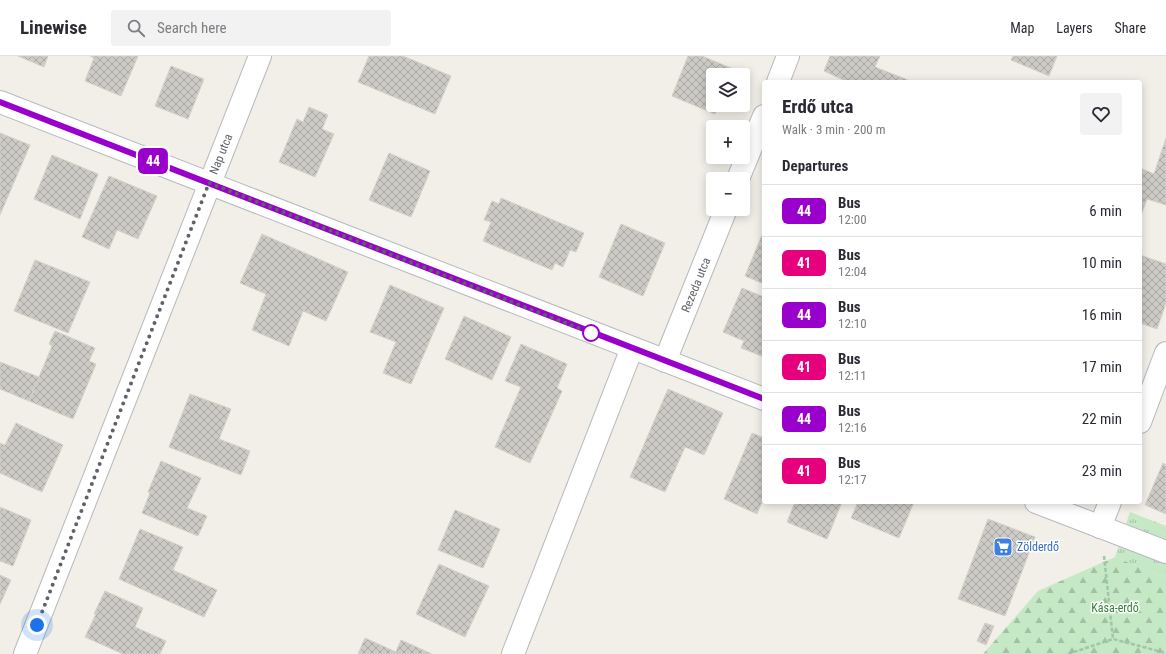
<!DOCTYPE html>
<html lang="en">
<head>
<meta charset="utf-8">
<style>
	body { margin:0; font-family:"Roboto Condensed",sans-serif; background:#f2f2f3; color:#2b2b33; height:100vh; display:flex; flex-direction:column; font-size:15px; white-space:nowrap }
	* { box-sizing:border-box; margin:0 }
	p { font-size:13px; color:#7c7c81 }
	.icon { flex:none; width:22px; height:22px; fill:none; stroke:currentColor; stroke-width:2; stroke-linecap:round; stroke-linejoin:round }
	.map { position:relative; flex:1; overflow:hidden }
	.side { position:absolute; left:762px; top:24px; width:380px; height:424px; display:flex; flex-direction:column; background:#fff; border-radius:4px; box-shadow:0 2px 10px #0003 }
	.side>* { flex:none }
	.badge { padding:0 8px; border-radius:6px; font-size:14px; line-height:26px }
	.controls { position:absolute; left:706px; top:12px; display:grid; gap:8px }
	.controls a { display:grid; place-items:center; width:44px; height:44px; border-radius:4px; background:#fff; box-shadow:0 2px 10px #0003; font-size:20px }
	.you { position:absolute; width:20px; height:20px; margin:-10px; border:3px solid #fff; border-radius:50%; background:#1a73e8; box-shadow:0 0 0 6px #1a73e833 }
	.map>.badge { position:absolute; translate:-50% -50%; box-shadow:0 0 0 2px #fff }
	h2 { padding:0 20px; font-size:15px; line-height:36px }
	.round { display:grid; place-items:center; flex:none; width:42px; height:42px; border-radius:4px; background:#f2f2f3 }
	.headline { display:flex; align-items:center; justify-content:space-between; height:68px; padding:0 20px }
	h1 { font-size:19px; font-weight:700; line-height:30px }
	ul { padding:0; list-style:none }
	li { display:flex; align-items:center; gap:12px; height:52px; padding:0 20px; border-top:1px solid #e1e1e2 }
	li div { flex:1 }
	li b { display:block; font-size:15px }
	li em { font-style:normal }
	li .badge { min-width:44px; font-weight:700; text-align:center }
	header { display:flex; align-items:center; gap:24px; box-sizing:border-box; height:56px; padding:0 20px; background:#fff; border-bottom:1px solid #e1e1e2 }
	header strong { font-size:19px }
	nav { display:flex; gap:22px; margin-inline-start:auto; font-size:14px }
	.search { width:280px; height:36px; background:#f2f2f3; display:flex; align-items:center; gap:10px; box-sizing:border-box; padding:0 14px; border-radius:4px; color:#7c7c81; font-size:15px }
	.map>svg:first-child { display:block }
	.grass { fill:url(#grass-tufts) }
	.forest { fill:url(#forest-firs) }
	.building { fill:url(#building-cross-hatch); stroke:#d6d1c6 }
	.lines { fill:none; stroke-linecap:round; stroke-linejoin:round }
	.street-casing { stroke:#b5b8bc; stroke-width:24 }
	.secondary-casing { stroke:#b6babf; stroke-width:24 }
	.path { stroke:#9cc7a9; stroke-width:2.5; stroke-dasharray:4 2; stroke-linecap:butt }
	.street { stroke:#fff; stroke-width:22 }
	.secondary { stroke:#fff; stroke-width:22 }
	.line-casing { stroke:#fff; stroke-width:9 }
	.line { stroke:#90c; stroke-width:6 }
	.walk { stroke:#5f6368; stroke-width:4; stroke-dasharray:0 7.2 }
	.stop-dot { fill:#fff; stroke:#90c; stroke-width:2 }
	.labels { text-anchor:middle; stroke-width:3; stroke-linejoin:round; paint-order:stroke }
	.street-label { font-size:12px; fill:#5f6368; stroke:#fff }
	.shop-label { font-size:12px; fill:#366cbe; stroke:#fff; text-anchor:start }
	.park-label { font-size:12px; fill:#348238; stroke:#fff }
</style>
</head>
<body>
<header>
<strong>Linewise</strong>
<div class="search"><svg class="icon" aria-label="search" viewBox="0 0 24 24"><circle cx="10" cy="10" r="6"/><path d="M15 15l6 6"/></svg>Search here</div>
<nav><a>Map</a><a>Layers</a><a>Share</a></nav>
</header>
<div class="map">
<svg width="1166" height="598" viewBox="0 0 1166 598">
	<defs>
		<pattern id="grass-tufts" width="24" height="20" patternUnits="userSpaceOnUse"><rect width="24" height="20" fill="#c5e8c5"/><path d="M3 7l-1-3M5 7V3M7 7l1-3M15 17l-1-3M17 17v-4M19 17l1-3" fill="none" stroke="#a3c0a4"/></pattern>
		<pattern id="forest-firs" width="22" height="20" patternUnits="userSpaceOnUse"><rect width="22" height="20" fill="#c5e8c5"/><path d="M5 1l3.5 6h-7zM16 11l3.5 6h-7z" fill="#a3c0a4"/></pattern>
		<pattern id="building-cross-hatch" width="8" height="8" patternUnits="userSpaceOnUse"><rect width="8" height="8" fill="#cccac5"/><path d="M0 0l8 8M0 8l8-8" fill="none" stroke="#a9a8a4"/></pattern>
	</defs>
	<rect width="100%" height="100%" fill="#f1efe8"/>
	<path class="grass" d="M1130 456 1166 470V522L1115 501Z"/>
	<path class="forest" d="M1115 501 1166 522V598H983L1038 535Z"/>
	<path class="building" d="M18 0H48L44 11Z
		M90 0H138L121 40 85 25 94 2Z
		M369 0H403L451 20 435 58 358 26Z
		M688 0H702L733 13 731 19H713V49H718L715 58 672 40Z
		M830 0H880L875 11 908 24 907 26H848L824 15Z
		M1013 0H1057L1049 20 1011 4Z
		M171 10 204 23 188 63 155 50Z
		M309 51 328 59 322 73 334 78 315 121 279 106 297 63 303 66Z
		M0 77 30 89 0 159Z
		M1166 82V149L1147 143 1140 162V112L1154 118Z
		M389 97 430 115 411 161 369 144Z
		M52 99 98 118 80 163 34 143Z
		M109 120 157 140 138 183 117 174 109 193 82 181Z
		M501 142 584 177 576 196 570 194 563 211 555 207 552 214 483 185 491 166 484 164 492 145 499 148Z
		M621 168 665 187 643 240 599 221Z
		M764 174V228L745 220Z
		M262 178 348 216 326 265 303 255 289 290 252 274 266 238 240 227Z
		M1140 199 1166 208V247L1157 273 1140 267Z
		M35 204 90 226 68 277 14 255Z
		M390 229 444 252 411 328 383 317 396 286 370 276Z
		M742 232 764 241V301L741 292 744 285 723 276Z
		M464 260 511 281 492 324 445 303Z
		M55 275 95 292 89 305 96 308 73 363 29 345 52 290 49 288Z
		M521 288 567 308 557 332 562 335 530 407 495 391 521 331 505 325Z
		M0 306 39 321 29 345 0 333Z
		M668 333 723 357 704 399 685 391 665 436 630 421Z
		M190 338 231 353 219 383 250 395 241 419 169 391Z
		M16 367 63 389 42 436 0 417V387L5 389Z
		M752 377 764 382V441L757 458 724 443Z
		M161 405 201 422 187 452 207 460 198 480 142 457 150 437 148 436Z
		M1163 407 1166 409V458L1145 449Z
		M795 446H842L827 483 787 466Z
		M858 446H914L899 482 851 462Z
		M0 451 31 464 13 510 0 505Z
		M455 454 500 473 483 512 438 494Z
		M988 463 1035 481 1005 560 958 543Z
		M140 473 183 491 173 514 217 534 204 561 119 523Z
		M439 508 489 530 465 581 416 558Z
		M0 519 11 524 0 548Z
		M105 535 143 552 135 571 166 585 160 598H123L85 581 96 558H94Z
		M985 567 994 570 986 589 977 585Z
		M365 582 396 596 395 598H358Z
		M401 584 432 598H395Z"/>
	<g class="lines">
		<defs>
			<path id="street" d="M778 26 788 0
				M738 123 764 60
				M665 305 726 153
				M1140 366 1166 297
				M1100 471 1110 446
				M25 598 260 0
				M513 598 632 292"/>
			<path id="secondary" d="M0 46 764 343
				M1036 446 1166 496"/>
		</defs>
		<use href="#street" class="street-casing"/>
		<use href="#secondary" class="secondary-casing"/>
		<path class="path" d="M1104 500 1113 583
			M1068 598 1113 583 1166 597"/>
		<use href="#street" class="street"/>
		<use href="#secondary" class="secondary"/>
	</g>
	<g class="lines">
		<defs>
			<path id="line" d="M0 46 764 343"/>
		</defs>
		<use href="#line" class="line-casing"/>
		<use href="#line" class="line"/>
		<path class="walk" d="M37 569 209 127 591 277"/>
	</g>
	<defs>
		<symbol id="supermarket-square" viewBox="-11 -11 22 22"><rect x="-9" y="-9" width="18" height="18" rx="4" fill="#3f7fe0" stroke="#fff"/><path d="M-6-5.5h2.5l.6 2H6L4.5 2H-2.5L-4.4-4H-6ZM-1.5 3.2a1.3 1.3 0 1 0 .1 0ZM3 3.2a1.3 1.3 0 1 0 .1 0Z" fill="#fff"/></symbol>
	</defs>
	<g fill-rule="evenodd">
		<use href="#supermarket-square" x="992" y="480" width="22" height="22"/>
	</g>
	<circle class="stop-dot" cx="591" cy="277" r="8"/>
	<g class="labels">
		<g class="street-label">
			<text transform="translate(221 98) rotate(-68)" y="4">Nap utca</text>
			<text transform="translate(696 229) rotate(-68)" y="4">Rezeda utca</text>
		</g>
		<g class="shop-label">
			<text x="1017" y="495">Zölderdő</text>
		</g>
		<g class="park-label">
			<text x="1115" y="556">Kása-erdő</text>
		</g>
	</g>
</svg>
<div class="controls">
<a><svg class="icon" aria-label="layers" viewBox="0 0 24 24"><path d="M12 4l9 5-9 5-9-5zM3 14l9 5 9-5"/></svg></a>
<a>+</a>
<a>−</a>
</div>
<div class="you" style="left:37px;top:569px"></div>
<b class="badge" style="left:153px;top:105px;background:#90c;color:#fff">44</b>
<section class="side">
<div class="headline"><div><h1>Erdő utca</h1><p>Walk · 3 min · 200 m</p></div><a class="round"><svg class="icon" aria-label="heart" viewBox="0 0 24 24"><path d="M12 20l-8-8c-3-5 5-10 8-4 3-6 11-1 8 4z"/></svg></a></div>
<h2>Departures</h2>
<ul>
<li><span class="badge" style="background:#90c;color:#fff">44</span><div><b>Bus</b><p>12:00</p></div><em>6 min</em></li>
<li><span class="badge" style="background:#e6007e;color:#fff">41</span><div><b>Bus</b><p>12:04</p></div><em>10 min</em></li>
<li><span class="badge" style="background:#90c;color:#fff">44</span><div><b>Bus</b><p>12:10</p></div><em>16 min</em></li>
<li><span class="badge" style="background:#e6007e;color:#fff">41</span><div><b>Bus</b><p>12:11</p></div><em>17 min</em></li>
<li><span class="badge" style="background:#90c;color:#fff">44</span><div><b>Bus</b><p>12:16</p></div><em>22 min</em></li>
<li><span class="badge" style="background:#e6007e;color:#fff">41</span><div><b>Bus</b><p>12:17</p></div><em>23 min</em></li>
</ul>
</section>
</div>
</body>
</html>
